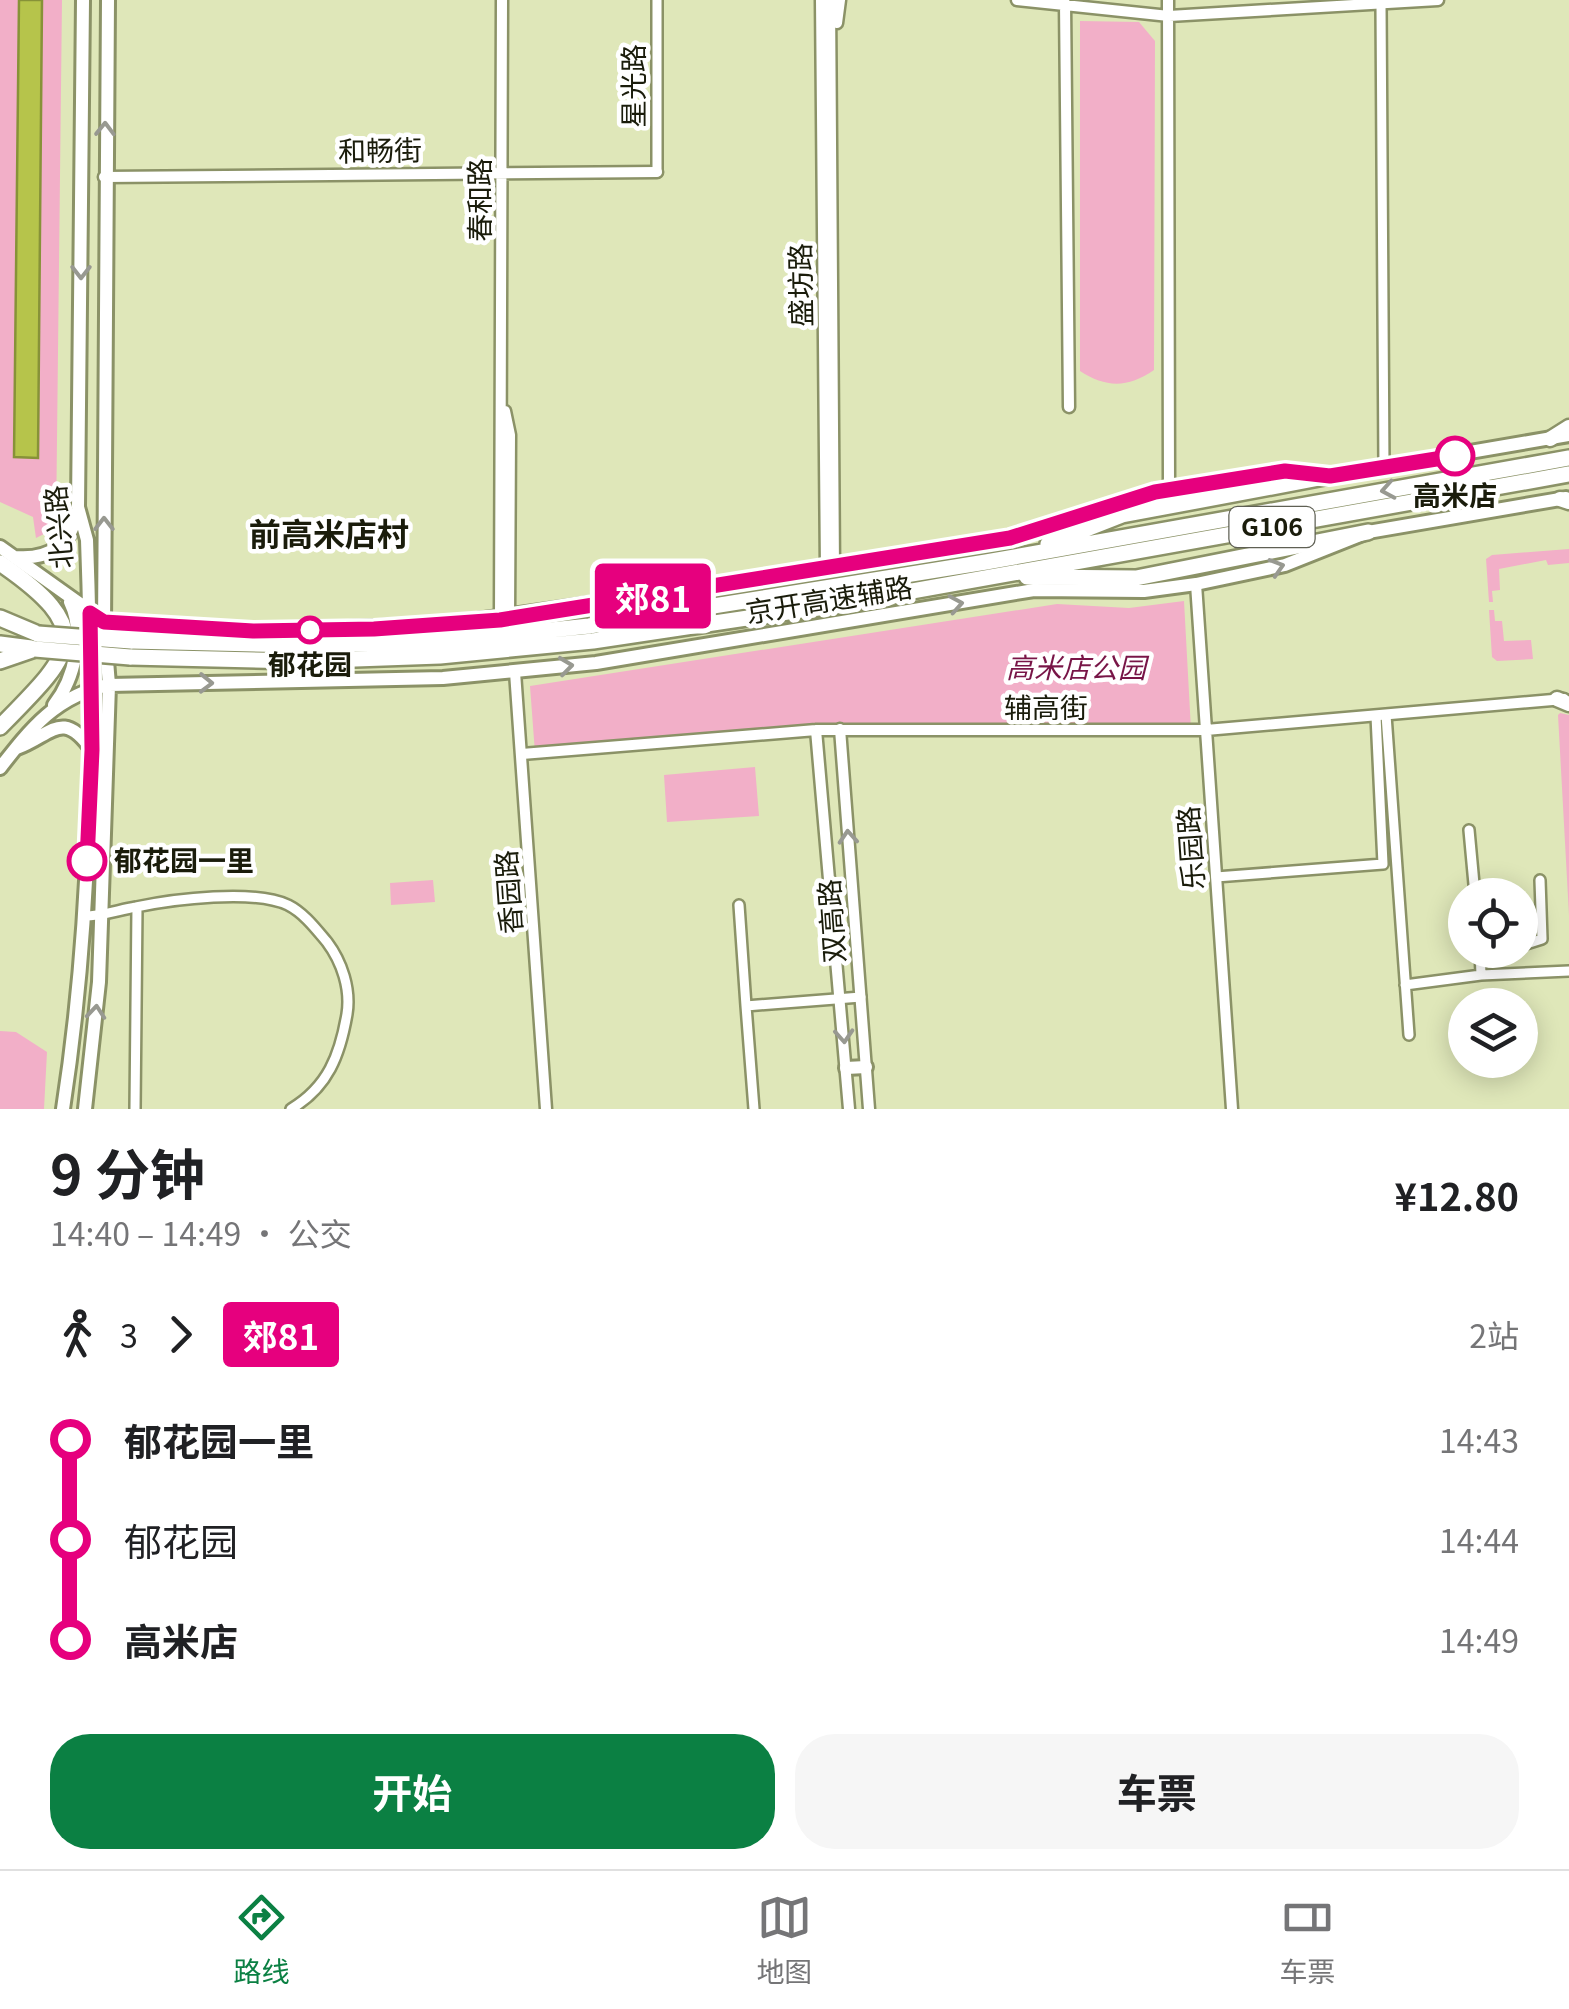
<!DOCTYPE html>
<html lang="zh">
<head>
<meta charset="utf-8">
<style>
	body { margin:0; font-family:Georgia,"Noto Sans SC",serif; background:#f6f6f6; color:#202124; height:100vh; display:flex; flex-direction:column; font-size:38px; white-space:nowrap }
	* { box-sizing:border-box; margin:0 }
	p { font-size:32px; color:#757577 }
	.icon { flex:none; width:55px; height:55px; fill:none; stroke:currentColor; stroke-width:2; stroke-linecap:round; stroke-linejoin:round }
	.map { position:relative; height:1109px; overflow:hidden }
	.details { display:flex; flex-direction:column; background:#fff; flex:1 }
	.details>* { flex:none }
	.badge { padding:0 20px; border-radius:8px; font-size:35px; line-height:65px }
	.buttons { position:absolute; left:1448px; top:878px; display:grid; gap:20px }
	.buttons a { display:grid; place-items:center; width:90px; height:90px; border-radius:50%; background:#fff; box-shadow:0 5px 25px #0003; font-size:50px }
	.map>.badge { position:absolute; translate:-50% -50%; box-shadow:0 0 0 5px #fff }
	.legs { display:flex; align-items:center; gap:15px; height:110px; padding:0 50px; font-size:32px }
	.legs p { margin-inline-start:auto }
	.summary { display:flex; align-items:center; justify-content:space-between; height:170px; padding:0 50px }
	h1 { font-size:55px; font-weight:700; line-height:75px }
	.button { display:flex; gap:20px; margin-top:auto; padding:20px 50px }
	.button a { flex:1; height:115px; border-radius:40px; background:#0b8043; color:#fff; font-size:40px; font-weight:700; line-height:115px; text-align:center }
	.button a+a { background:#f6f6f6; color:#202124 }
	ul { padding:0 50px; list-style:none }
	li { display:flex; align-items:center; gap:35px; height:100px; font-size:38px }
	li i { display:grid; place-items:center; width:15px; height:100%; margin:0 12px; background:currentColor }
	li i::after { content:''; width:25px; height:25px; margin:-12px; border:8px solid; border-radius:50%; background:#fff }
	li p { margin-inline-start:auto }
	li:first-child i { background:linear-gradient(#0000 50%,currentColor 0) }
	li:last-child i { background:linear-gradient(currentColor 50%,#0000 0) }
	.tabs { display:flex; justify-content:space-around; align-items:center; height:140px; border-top:2px solid #e0e0e0; background:#fff; font-size:28px; color:#757577 }
	.tabs a { display:grid; justify-items:center; gap:5px }
	.tabs .selected { color:#0b8043 }
	.map>svg:first-child { display:block }
	.green { fill:#f2afc8 }
	.water { fill:#b6c44b; stroke:#879238; stroke-width:2.5 }
	.lines { fill:none; stroke-linecap:round; stroke-linejoin:round }
	.minor-casing { stroke:#8b9267; stroke-width:14 }
	.tertiary-casing { stroke:#8b9267; stroke-width:15 }
	.secondary-casing { stroke:#8b9267; stroke-width:18 }
	.primary-casing { stroke:#8b9267; stroke-width:19 }
	.motorway-casing { stroke:#8b9267; stroke-width:20 }
	.minor { stroke:#fff; stroke-width:9 }
	.tertiary { stroke:#fff; stroke-width:10 }
	.secondary { stroke:#fff; stroke-width:12 }
	.primary { stroke:#fff; stroke-width:14 }
	.motorway { stroke:#fff; stroke-width:15 }
	.motorway-bridge-casing { stroke:#8b9267; stroke-width:20; stroke-linecap:butt }
	.motorway-bridge { stroke:#fff; stroke-width:15 }
	.oneway { stroke:#989991 }
	.line-1-casing { stroke:#fff; stroke-width:22 }
	.line-1 { stroke:#e6007e; stroke-width:15 }
	.stop-1-dot { fill:#fff; stroke:#e6007e; stroke-width:5 }
	.labels { text-anchor:middle; stroke-width:9; stroke-linejoin:round; paint-order:stroke }
	.shield { fill:#fff; stroke:#5f6054; stroke-width:2.5 }
	.shield-label { font-size:25px; font-weight:bold; fill:#1a1c0b }
	.street-label { font-size:28px; fill:#1a1c0b; stroke:#fff }
	.stop-label { font-size:28px; font-weight:bold; fill:#1a1c0b; stroke:#fff }
	.park-label { font-size:28px; font-style:italic; fill:#781547; stroke:#fff }
	.quarter-label { font-size:32px; font-weight:bold; fill:#1a1c0b; stroke:#fff }
</style>
</head>
<body>
<div class="map">
<svg width="1569" height="1109" viewBox="0 0 1569 1109">
	<rect width="100%" height="100%" fill="#dfe7b9"/>
	<path class="green" d="M0 0H62L56 528 36 538 33 517 0 502Z
		M1080 21 1139 22 1155 41 1154 370C1128 388 1106 388 1080 371Z
		M1569 549V563L1548 565 1546 560 1499 569 1500 590 1492 591 1493 602H1489L1486 559 1492 555Z
		M1184 601 1191 730H869L535 753 530 686 1057 604 1129 608Z
		M1489 610H1494L1495 621H1502L1504 641 1531 640 1533 659 1497 661 1492 657Z
		M1560 713 1569 715V915L1558 715Z
		M755 767 759 816 667 822 664 775Z
		M433 880 435 902 391 905 390 883Z
		M0 1031 16 1032 47 1052 44 1109H0Z"/>
	<path class="water" d="M19 0H42L38 458 14 457Z"/>
	<g class="lines">
		<defs>
			<path id="minor" d="M1381 5 1384 467
				M657 172V0
				M1386 715 1409 1035
				M1469 830 1475 895
				M1216 877 1383 864 1376 716
				M739 905 746 1006 861 997
				M84 916C103 916 118 910 136 907 174 899 254 889 288 905 304 913 316 929 327 942 342 962 351 989 347 1014 340 1055 328 1087 291 1109
				M1520 946 1542 939 1540 880
				M1480 950 1481 975 1569 971
				M1405 985 1481 975
				M746 1006 754 1109
				M135 1109 137 907"/>
			<path id="tertiary" d="M821 0 826 570
				M830 0 834 569
				M1017 0 1169 16 1438 0
				M1168 0 1169 489
				M1065 3 1069 407
				M837 23 840 0
				M104 177 657 172
				M505 411 510 435 509 618
				M1196 584 1232 1109
				M500 619 502 0
				M515 672 546 1109
				M840 729 869 1109
				M816 730 849 1109
				M522 754 816 730H1206L1564 699"/>
			<path id="secondary" d="M0 547 104 621 253 631 442 625 834 569 1010 538 1155 492 1285 471 1330 476 1569 435
				M15 557C51 560 71 544 78 510
				M104 628 108 0
				M54 705C75 678 85 633 70 602
				M17 748C52 735 62 708 92 750
				M0 768C31 728 57 695 109 685L443 678 596 663 1034 590 1144 591 1196 584 1285 565 1368 532 1566 498
				M846 1068 866 1067
				M63 1109C92 921 94 730 87 540L78 507 83 0
				M85 1109 99 982 109 685 106 648"/>
			<path id="primary" d="M1550 439 1569 427
				M1560 499 1569 502
				M1557 699 1569 704"/>
			<path id="motorway" d="M1048 544 1122 515 1330 476
				M0 563C99 631 73 653 0 727
				M1027 577 1136 578 1368 532
				M0 618 38 634
				M131 641 299 645 438 642 589 626 986 562 1569 458
				M0 644 31 648
				M130 657 299 661 440 656 593 641 828 606 1569 474
				M0 661 35 649"/>
		</defs>
		<use href="#minor" class="minor-casing"/>
		<use href="#tertiary" class="tertiary-casing"/>
		<use href="#secondary" class="secondary-casing"/>
		<use href="#primary" class="primary-casing"/>
		<use href="#motorway" class="motorway-casing"/>
		<use href="#minor" class="minor"/>
		<use href="#tertiary" class="tertiary"/>
		<use href="#secondary" class="secondary"/>
		<use href="#primary" class="primary"/>
		<use href="#motorway" class="motorway"/>
		<defs>
			<path id="motorway-bridge" d="M38 634 131 641
				M35 649 130 657"/>
		</defs>
		<use href="#motorway-bridge" class="motorway-bridge-casing"/>
		<use href="#motorway-bridge" class="motorway-bridge"/>
	</g>
	<defs><path id="oneway-chevron" d="M-2-3.5L2.5 0L-2 3.5" fill="none" stroke-width="1.6" stroke-linecap="round" stroke-linejoin="round" transform="scale(2.5)"/></defs>
	<g class="oneway">
		<use href="#oneway-chevron" transform="translate(105 129) rotate(-89)"/>
		<use href="#oneway-chevron" transform="translate(81 272) rotate(90)"/>
		<use href="#oneway-chevron" transform="translate(1388 490) rotate(170)"/>
		<use href="#oneway-chevron" transform="translate(104 524) rotate(-90)"/>
		<use href="#oneway-chevron" transform="translate(1277 567) rotate(-17)"/>
		<use href="#oneway-chevron" transform="translate(956 604) rotate(-10)"/>
		<use href="#oneway-chevron" transform="translate(566 666) rotate(-7)"/>
		<use href="#oneway-chevron" transform="translate(206 683) rotate(1)"/>
		<use href="#oneway-chevron" transform="translate(848 837) rotate(-94)"/>
		<use href="#oneway-chevron" transform="translate(96 1012) rotate(-85)"/>
		<use href="#oneway-chevron" transform="translate(844 1036) rotate(86)"/>
	</g>
	<g class="lines">
		<defs>
			<path id="line-1" d="M87 861 92 750 90 613 104 622 253 631 374 629 500 620 1010 538 1155 492 1285 471 1330 476 1455 456"/>
		</defs>
		<use href="#line-1" class="line-1-casing"/>
		<use href="#line-1" class="line-1"/>
	</g>
	<g class="stop-1-dot">
		<circle cx="1455" cy="456" r="18"/>
		<circle cx="310" cy="630" r="12"/>
		<circle cx="87" cy="861" r="18"/>
	</g>
	<g class="labels">
		<rect class="shield" x="1229.5" y="507" width="85" height="40" rx="8"/>
		<g class="shield-label">
			<text x="1272" y="536">G106</text>
		</g>
		<g class="street-label">
			<text transform="translate(634 86) rotate(-90)" y="10">星光路</text>
			<text transform="translate(380 151) rotate(-1)" y="10">和畅街</text>
			<text transform="translate(480 200) rotate(-90)" y="10">春和路</text>
			<text transform="translate(801 285) rotate(-91)" y="10">盛坊路</text>
			<text transform="translate(59 527) rotate(-95)" y="10">北兴路</text>
			<text transform="translate(829 600) rotate(-9)" y="10">京开高速辅路</text>
			<text x="1046" y="718">辅高街</text>
			<text transform="translate(1191 848) rotate(-94)" y="10">乐园路</text>
			<text transform="translate(509 892) rotate(-94)" y="10">香园路</text>
			<text transform="translate(832 921) rotate(-94)" y="10">双高路</text>
		</g>
		<g class="stop-label">
			<text x="1455" y="506">高米店</text>
			<text x="310" y="675">郁花园</text>
			<text x="114" y="871" text-anchor="start">郁花园一里</text>
		</g>
		<g class="park-label">
			<text x="1076" y="678">高米店公园</text>
		</g>
		<g class="quarter-label">
			<text x="329" y="546">前高米店村</text>
		</g>
	</g>
</svg>
<div class="buttons">
<a><svg class="icon" aria-label="locate" viewBox="0 0 24 24"><circle cx="12" cy="12" r="6"/><path d="M12 2v4M12 18v4M2 12h4M18 12h4"/></svg></a>
<a><svg class="icon" aria-label="layers" viewBox="0 0 24 24"><path d="M12 4l9 5-9 5-9-5zM3 14l9 5 9-5"/></svg></a>
</div>
<b class="badge" style="left:653px;top:596px;background:#e6007e;color:#fff">郊81</b>
</div>
<section class="details">
<div class="summary"><div><h1>9 分钟</h1><p>14:40 – 14:49 · 公交</p></div><b>¥12.80</b></div>
<div class="legs"><svg class="icon" aria-label="walk" viewBox="0 0 24 24"><circle cx="13" cy="4" r="2"/><path d="M13 8l-2 6 4 7M11 14l-3 7M7 12l3-4h3l4 4"/></svg>3<svg class="icon" aria-label="forward" viewBox="0 0 24 24"><path d="M9 5l7 7-7 7"/></svg><b class="badge" style="background:#e6007e;color:#fff">郊81</b><p>2站</p></div>
<ul>
<li><i style="color:#e6007e"></i><b>郁花园一里</b><p>14:43</p></li>
<li><i style="color:#e6007e"></i><span>郁花园</span><p>14:44</p></li>
<li><i style="color:#e6007e"></i><b>高米店</b><p>14:49</p></li>
</ul>
<div class="button"><a>开始</a><a>车票</a></div>
</section>
<nav class="tabs">
<a class="selected"><svg class="icon" aria-label="directions" viewBox="0 0 24 24"><path d="M12 3l9 9-9 9-9-9zM9 14v-3h6M13 9l2 2-2 2"/></svg>路线</a>
<a><svg class="icon" aria-label="map" viewBox="0 0 24 24"><path d="M3 6l6-2 6 2 6-2v14l-6 2-6-2-6 2zM9 4v14M15 6v14"/></svg>地图</a>
<a><svg class="icon" aria-label="tickets" viewBox="0 0 24 24"><path d="M3 7h18v10H3zM15 7v10"/></svg>车票</a>
</nav>
</body>
</html>
